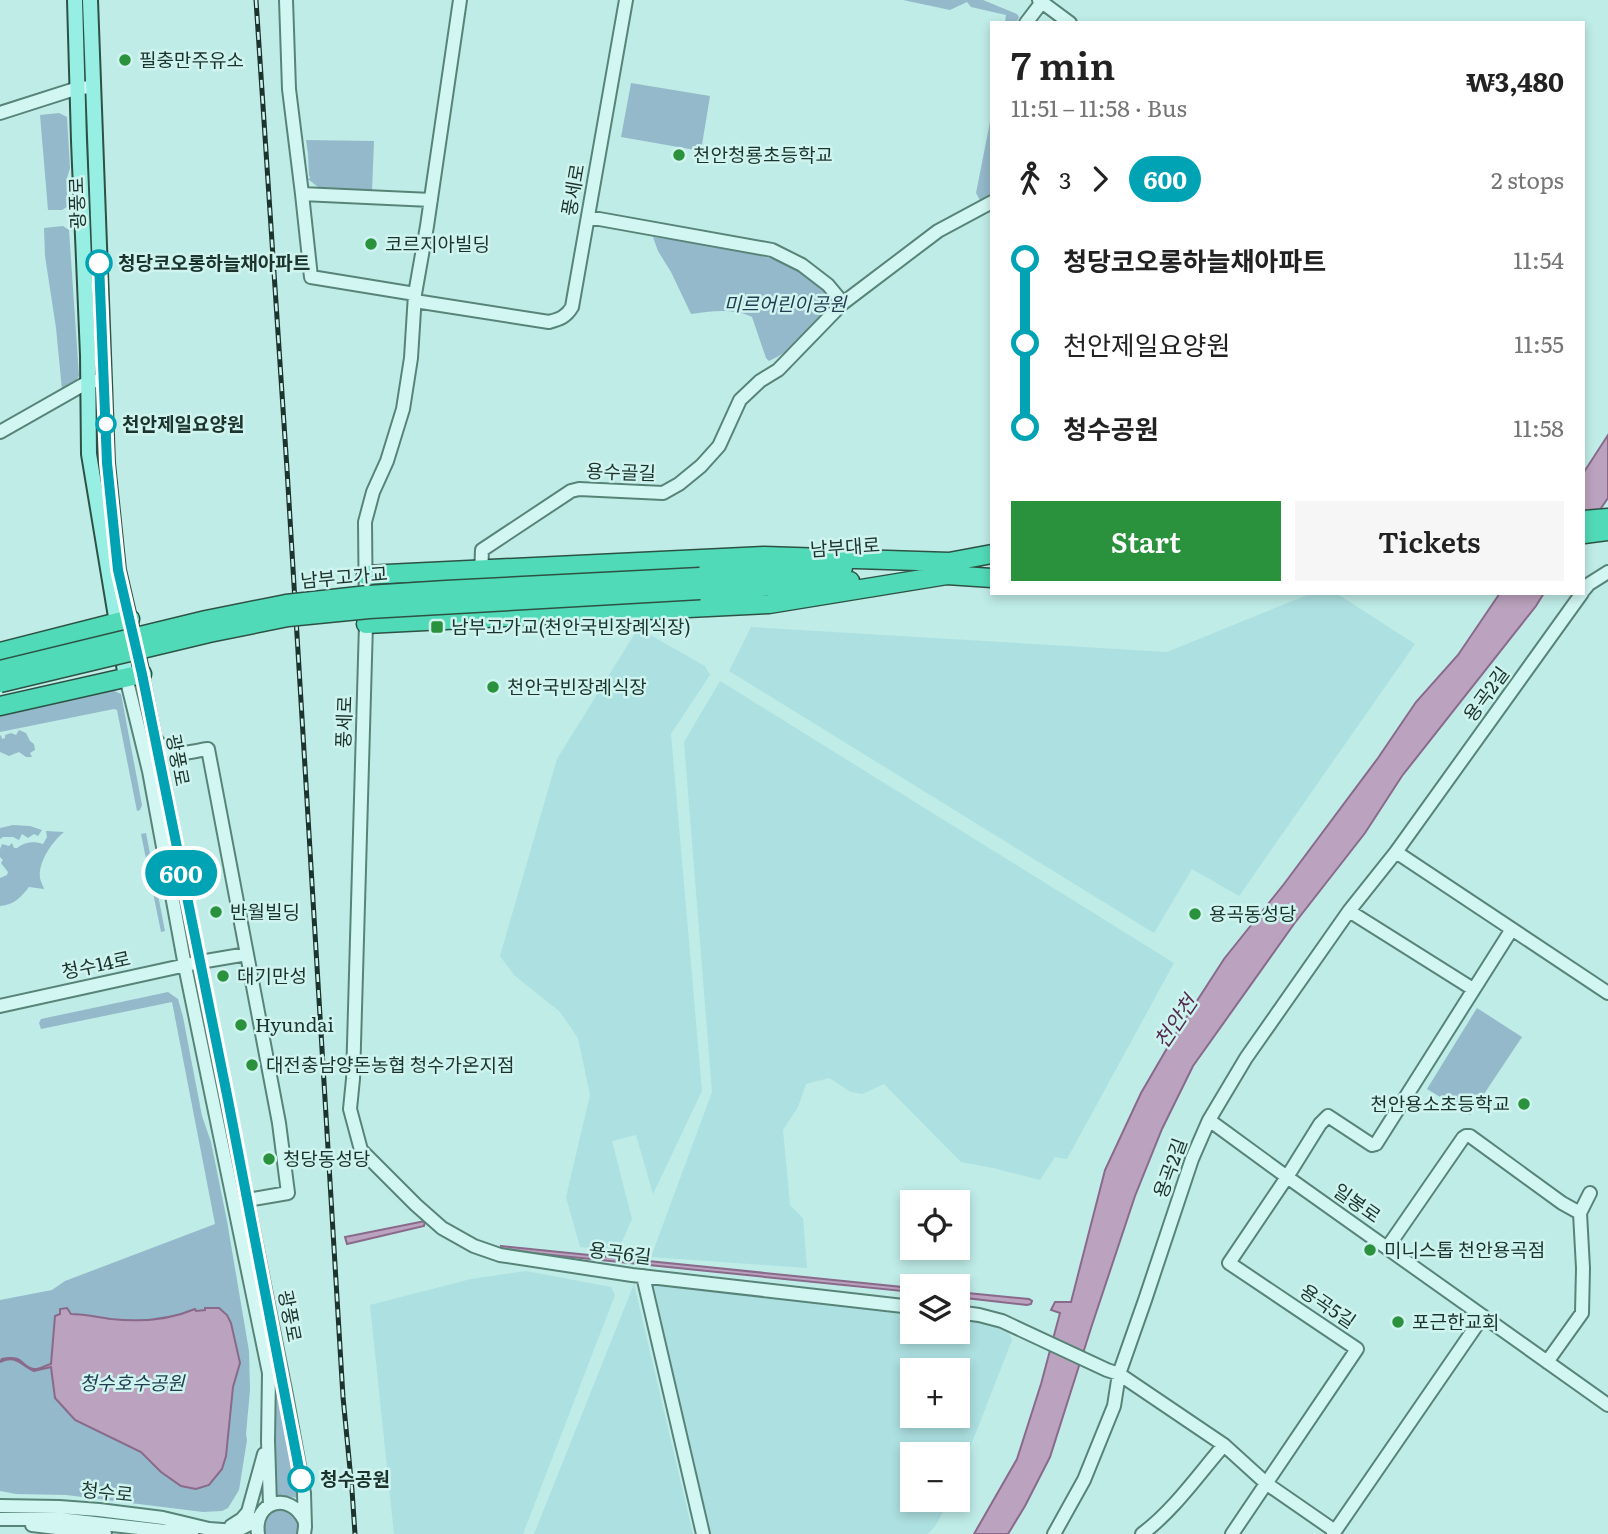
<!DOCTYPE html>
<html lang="en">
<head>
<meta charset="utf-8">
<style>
	body { margin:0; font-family:Literata,"Noto Sans KR",serif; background:#f6f6f6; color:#222; height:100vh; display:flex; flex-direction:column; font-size:26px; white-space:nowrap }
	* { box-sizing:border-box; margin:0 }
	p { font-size:23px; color:#767676 }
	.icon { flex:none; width:38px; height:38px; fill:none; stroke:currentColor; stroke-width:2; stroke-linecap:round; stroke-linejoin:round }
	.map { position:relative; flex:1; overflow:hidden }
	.side { position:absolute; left:990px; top:21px; width:595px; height:574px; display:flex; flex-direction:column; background:#fff; border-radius:0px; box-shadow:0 4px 10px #0003 }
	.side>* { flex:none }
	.badge { padding:0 14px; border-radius:23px; font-size:24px; line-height:46px }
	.fabs { position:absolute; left:900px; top:1190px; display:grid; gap:14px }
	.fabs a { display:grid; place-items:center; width:70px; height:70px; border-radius:0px; background:#fff; box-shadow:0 4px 10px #0003; font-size:35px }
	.map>.badge { position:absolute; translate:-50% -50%; box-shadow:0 0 0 4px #fff }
	.legs { display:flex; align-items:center; gap:10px; height:77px; padding:0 21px; font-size:23px }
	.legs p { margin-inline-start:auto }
	.overview { display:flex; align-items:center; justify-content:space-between; height:119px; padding:0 21px }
	h1 { font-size:38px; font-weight:600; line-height:52px }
	.button { display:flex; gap:14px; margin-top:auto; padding:14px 21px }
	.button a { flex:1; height:80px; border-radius:0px; background:#2a913c; color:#fff; font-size:28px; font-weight:600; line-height:80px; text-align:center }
	.button a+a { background:#f6f6f6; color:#222 }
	ul { padding:0 21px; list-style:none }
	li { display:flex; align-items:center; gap:24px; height:84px; font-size:26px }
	li i { display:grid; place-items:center; width:10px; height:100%; margin:0 9px; background:currentColor }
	li i::after { content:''; width:18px; height:18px; margin:-9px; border:5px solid; border-radius:50%; background:#fff }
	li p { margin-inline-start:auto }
	li:first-child i { background:linear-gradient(#0000 50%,currentColor 0) }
	li:last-child i { background:linear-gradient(currentColor 50%,#0000 0) }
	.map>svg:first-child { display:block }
	.farmland { fill:#ade0e1; fill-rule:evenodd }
	.green { fill:#94b9ca }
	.water { fill:#bba2be; stroke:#896a8b; stroke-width:2 }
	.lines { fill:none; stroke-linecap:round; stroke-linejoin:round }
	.minor-casing { stroke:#588478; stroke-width:16 }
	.major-casing { stroke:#2d5245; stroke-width:18 }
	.highway-casing { stroke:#2d5245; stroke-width:21 }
	.minor { stroke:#d2f7f3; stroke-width:12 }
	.major { stroke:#97efe4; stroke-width:14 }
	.highway { stroke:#51dab7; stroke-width:18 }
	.rail-casing { stroke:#1c342c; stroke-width:5 }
	.rail { stroke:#cff4f0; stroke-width:2.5; stroke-dasharray:8; stroke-linecap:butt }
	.highway-bridge-casing { stroke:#2d5245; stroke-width:21; stroke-linecap:butt }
	.highway-bridge { stroke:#51dab7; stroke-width:18 }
	.line-1-casing { stroke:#fff; stroke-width:16 }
	.line-1 { stroke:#00a3b4; stroke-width:10 }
	.poi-dot { fill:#2a913c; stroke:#cff4f0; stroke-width:2.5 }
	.stop-1-dot { fill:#fff; stroke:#00a3b4; stroke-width:3.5 }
	.labels { text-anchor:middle; stroke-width:5; stroke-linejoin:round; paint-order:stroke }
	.poi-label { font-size:19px; fill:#1c342c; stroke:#cff4f0; text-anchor:start }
	.street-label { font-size:19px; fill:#1c342c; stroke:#cff4f0 }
	.stop-label { font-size:19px; font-weight:bold; fill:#1c342c; stroke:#cff4f0; text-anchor:start }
	.park-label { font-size:19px; font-style:italic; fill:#233d50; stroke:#cff4f0 }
	.water-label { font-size:21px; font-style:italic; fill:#542c4f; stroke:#cff4f0 }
</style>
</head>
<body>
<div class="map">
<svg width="1608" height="1534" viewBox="0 0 1608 1534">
	<rect width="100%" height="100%" fill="#bfece7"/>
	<path class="farmland" d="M1312 593H1336L1415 644 1239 896 1192 869 1154 933 729 671 751 627 1167 652Z
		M643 631 705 666 710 675 671 734 702 1091 653 1194 636 1135 612 1141 632 1219 618 1251 580 1247 566 1197 590 1095 578 1038 560 1012 514 975 500 956 557 759 635 633Z
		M720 681 1174 963 1067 1159 1055 1157 1040 1180 993 1168 961 1162 884 1084 862 1094 851 1092 829 1078 806 1084 798 1107 783 1130 790 1205 803 1218 807 1268 651 1257 712 1092 684 742Z
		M526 1271 611 1287 615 1295 523 1534H394L370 1305 471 1279Z
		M652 1283 912 1308V1332H957V1315L1004 1327 1008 1330 1012 1340 957 1481V1454H912V1500H949L936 1525 928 1534H709ZM912 1370H957V1416H912Z
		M634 1284 693 1534H534Z"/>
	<path class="green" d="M903 0H983L1017 14 1019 17 1016 23H1005L1006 15 971 7 967 2 950 10Z
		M631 83 710 96 701 151 621 137Z
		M992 112V196L981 202 976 193Z
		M59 113 67 117 70 168 67 178V207L62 210H48L40 115Z
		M306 140 374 141 372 191 318 187 308 179 310 178 309 175 308 154Z
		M63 226 69 230 79 376 75 383 62 390 56 328 45 256 44 228Z
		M653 237C695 243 777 252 809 276 818 283 825 291 831 300 826 322 790 352 769 361L766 358 752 317C735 308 710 311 691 314L671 272 658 251Z
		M110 689 121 694 142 805 140 810 137 811 117 710 114 709 0 732V716Z
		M19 730 26 733 30 741 34 744 35 750 30 753 32 757H26L19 752 9 756 0 752V736L1 735 2 739 5 738V735L11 733 16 735Z
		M13 825 30 826 42 830 38 836 34 834 28 838 22 834 19 840 13 837H3L0 839V828Z
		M46 831 64 832C52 842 38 862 40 878 40 880 44 888 44 889L29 887C21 897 14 905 0 906V878L7 875 8 872 1 863 3 860 0 857V849L2 844 9 846 12 843 14 848H17C24 842 34 841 43 844L47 837Z
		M146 833 165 931 161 932 141 834Z
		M168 992 178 999 183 1017 202 1116 211 1142 227 1221 249 1351 250 1390 246 1434 247 1440 239 1490 228 1508 222 1511 203 1512 66 1495 16 1494 0 1491V1300L52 1290 65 1281 215 1224 172 1002 41 1029 39 1023 41 1019Z
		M1477 1008 1522 1037 1470 1115 1427 1089Z
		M275 1376 297 1498 286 1496 274 1498Z
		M275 1509H290L300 1520V1534H261L264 1517Z"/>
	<path class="water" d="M1608 435V498L1584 533V472Z
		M1500 593H1544L1536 606 1402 776 1365 833 1294 924 1193 1066 1162 1129 1135 1196 1092 1325 1050 1457 1025 1506 1008 1534H974L1017 1459 1041 1384 1060 1313 1051 1310 1055 1302H1071L1105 1170 1141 1093 1173 1038 1224 959 1284 884 1378 758 1416 702 1458 655Z
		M425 1221 424 1226 347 1244 345 1237Z
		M501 1246 912 1288V1292L502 1250Z
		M957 1292 1029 1299 1032 1301 1031 1304 1027 1305 957 1297Z
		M67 1308 71 1314C84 1314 97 1317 111 1319 138 1322 169 1320 195 1309L196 1311 205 1310V1308H219L227 1315 231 1323 240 1363 233 1387 226 1456 222 1469 209 1485 196 1489 181 1486 161 1472 141 1452 75 1420 55 1398 51 1367 34 1371C21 1365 15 1354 0 1362L2 1359C25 1354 21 1368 34 1369 38 1370 46 1365 51 1364L55 1316 60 1314V1309Z"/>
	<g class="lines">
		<defs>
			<path id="minor" d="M286 0 289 89 302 194 431 200
				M460 0 427 226 415 294 411 358 403 409 387 461 373 492 365 522 366 624 353 1079 350 1109 361 1150 416 1205 442 1228 474 1246 500 1255 632 1275 912 1307
				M1039 0 1070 23
				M1026 23 1042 2
				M0 113 78 88 93 87
				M302 194 311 277 415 294
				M588 217 772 250 802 265 828 285 843 303
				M415 301 549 322C560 319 566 317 572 307L626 0
				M0 432 88 382 104 380
				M481 576 482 550 571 491 579 489 663 493 679 484 701 466 719 446 740 400 760 381 778 370 843 303 938 231 992 202
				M1584 590 1589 584 1608 572
				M142 674 286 1395 304 1493 305 1527 304 1534
				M126 677 149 771 185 966 269 1373 268 1441 270 1505
				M155 738C169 761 185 752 208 749L279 1123 288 1193 247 1200
				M1396 852 1608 993
				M1349 911 1473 989
				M0 1006 200 962 247 954
				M1209 1120 1287 1177 1608 1405
				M1387 1248 1463 1138 1466 1136H1470L1562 1203 1580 1213
				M643 1276 703 1534
				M957 1312 979 1315 1002 1321 1107 1370 1119 1374 1224 1445 1267 1484 1335 1531
				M1547 1362 1582 1313 1583 1268 1580 1213 1590 1193
				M0 1506 59 1507 99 1510 163 1518 209 1529 236 1531 248 1525 259 1517
				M0 1519H59L192 1534
				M32 1525 105 1534
				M231 1526 242 1519 248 1512 264 1454
				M258 1534C253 1501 290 1491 304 1520
				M1054 1534 1084 1480 1114 1406 1119 1374 1145 1300 1192 1159 1209 1120 1246 1058 1349 911 1396 852 1582 593
				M1142 1534C1174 1510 1198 1475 1224 1445
				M1232 1534 1357 1349 1229 1263 1287 1177 1320 1124 1328 1116 1372 1145 1376 1144 1512 929
				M1333 1534 1483 1316"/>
			<path id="major" d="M75 0 79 141 88 355 89 454 126 677
				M90 0 107 463 118 570 142 674"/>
			<path id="highway" d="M1584 520 1608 518
				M1584 534 1608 531
				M366 575 764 556 949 562 992 554
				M700 577 843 568
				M700 590 850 581
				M366 624 769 604 947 575 992 578
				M0 652 130 619
				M0 706 142 674"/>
		</defs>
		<use href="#minor" class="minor-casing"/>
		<use href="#major" class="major-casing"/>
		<use href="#highway" class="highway-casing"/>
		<use href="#minor" class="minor"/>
		<use href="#major" class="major"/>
		<use href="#highway" class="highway"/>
		<defs>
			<path id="rail" d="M256 0 287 469 343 1397 352 1490 355 1534"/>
		</defs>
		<use href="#rail" class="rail-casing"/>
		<use href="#rail" class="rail"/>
		<defs>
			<path id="highway-bridge" d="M0 670 206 620 286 604 368 595 446 590 700 577
				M0 683 209 633 288 617 369 609 700 590"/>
		</defs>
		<use href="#highway-bridge" class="highway-bridge-casing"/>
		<use href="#highway-bridge" class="highway-bridge"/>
	</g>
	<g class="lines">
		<defs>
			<path id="line-1" d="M99 263 107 463 118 570 142 674 228 1100 301 1479"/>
		</defs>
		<use href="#line-1" class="line-1-casing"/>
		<use href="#line-1" class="line-1"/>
	</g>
	<g class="poi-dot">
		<circle cx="125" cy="60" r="7"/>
		<circle cx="679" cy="155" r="7"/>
		<circle cx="371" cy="244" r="7"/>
		<rect x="430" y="620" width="14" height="14" rx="3.5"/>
		<circle cx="493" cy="687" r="7"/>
		<circle cx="216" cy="912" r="7"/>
		<circle cx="1195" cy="914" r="7"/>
		<circle cx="223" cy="976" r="7"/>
		<circle cx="241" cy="1025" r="7"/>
		<circle cx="252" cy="1065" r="7"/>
		<circle cx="1524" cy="1104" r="7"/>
		<circle cx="269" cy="1159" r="7"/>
		<circle cx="1370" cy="1250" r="7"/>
		<circle cx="1398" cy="1322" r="7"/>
	</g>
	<g class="stop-1-dot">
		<circle cx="99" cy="263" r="12"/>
		<circle cx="106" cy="424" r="9"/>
		<circle cx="301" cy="1479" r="12"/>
	</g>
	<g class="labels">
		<g class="poi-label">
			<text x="139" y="67">필충만주유소</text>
			<text x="693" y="162">천안청룡초등학교</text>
			<text x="385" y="251">코르지아빌딩</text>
			<text x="451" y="634">남부고가교(천안국빈장례식장)</text>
			<text x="507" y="694">천안국빈장례식장</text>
			<text x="230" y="919">반월빌딩</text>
			<text x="1209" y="921">용곡동성당</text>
			<text x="237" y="983">대기만성</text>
			<text x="255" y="1032">Hyundai</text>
			<text x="266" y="1072">대전충남양돈농협 청수가온지점</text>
			<text x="1510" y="1111" text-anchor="end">천안용소초등학교</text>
			<text x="283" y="1166">청당동성당</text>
			<text x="1384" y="1257">미니스톱 천안용곡점</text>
			<text x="1412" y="1329">포근한교회</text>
		</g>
		<g class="street-label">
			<text transform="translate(573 190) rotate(-80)" y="7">풍세로</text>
			<text transform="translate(77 203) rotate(-92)" y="7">광풍로</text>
			<text transform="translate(621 472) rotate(2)" y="7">용수골길</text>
			<text transform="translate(845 547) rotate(-4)" y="7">남부대로</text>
			<text transform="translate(344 577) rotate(-5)" y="7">남부고가교</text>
			<text transform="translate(1486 694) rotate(-54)" y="7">용곡2길</text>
			<text transform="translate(344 722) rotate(-88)" y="7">풍세로</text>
			<text transform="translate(178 760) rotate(79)" y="7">광풍로</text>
			<text transform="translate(96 965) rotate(-12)" y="7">청수14로</text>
			<text transform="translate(1170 1168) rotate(-70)" y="7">용곡2길</text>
			<text transform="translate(1357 1203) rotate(35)" y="7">일봉로</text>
			<text transform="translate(620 1253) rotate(7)" y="7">용곡6길</text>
			<text transform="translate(1328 1306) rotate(34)" y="7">용곡5길</text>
			<text transform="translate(290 1316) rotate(79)" y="7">광풍로</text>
			<text transform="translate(107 1492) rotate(6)" y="7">청수로</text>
		</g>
		<g class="stop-label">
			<text x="118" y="270">청당코오롱하늘채아파트</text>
			<text x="122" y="431">천안제일요양원</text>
			<text x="320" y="1486">청수공원</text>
		</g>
		<g class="park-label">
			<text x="785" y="311">미르어린이공원</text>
			<text x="132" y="1390">청수호수공원</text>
		</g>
		<g class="water-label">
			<text transform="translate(1176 1022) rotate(-56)" y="7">천안천</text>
		</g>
	</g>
</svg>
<div class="fabs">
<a><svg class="icon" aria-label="locate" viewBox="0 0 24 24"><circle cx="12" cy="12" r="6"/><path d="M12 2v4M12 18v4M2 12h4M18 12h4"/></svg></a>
<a><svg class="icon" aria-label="layers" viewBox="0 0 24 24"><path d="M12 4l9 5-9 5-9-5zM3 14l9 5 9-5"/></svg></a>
<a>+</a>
<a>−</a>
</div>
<b class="badge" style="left:181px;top:873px;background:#00a3b4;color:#fff">600</b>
<section class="side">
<div class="overview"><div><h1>7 min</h1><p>11:51 – 11:58 · Bus</p></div><b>₩3,480</b></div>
<div class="legs"><svg class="icon" aria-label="walk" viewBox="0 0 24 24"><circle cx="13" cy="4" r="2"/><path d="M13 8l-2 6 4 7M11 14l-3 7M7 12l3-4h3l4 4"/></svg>3<svg class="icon" aria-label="forward" viewBox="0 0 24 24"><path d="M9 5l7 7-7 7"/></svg><b class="badge" style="background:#00a3b4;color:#fff">600</b><p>2 stops</p></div>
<ul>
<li><i style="color:#00a3b4"></i><b>청당코오롱하늘채아파트</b><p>11:54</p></li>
<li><i style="color:#00a3b4"></i><span>천안제일요양원</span><p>11:55</p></li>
<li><i style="color:#00a3b4"></i><b>청수공원</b><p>11:58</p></li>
</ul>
<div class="button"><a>Start</a><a>Tickets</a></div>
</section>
</div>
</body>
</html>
